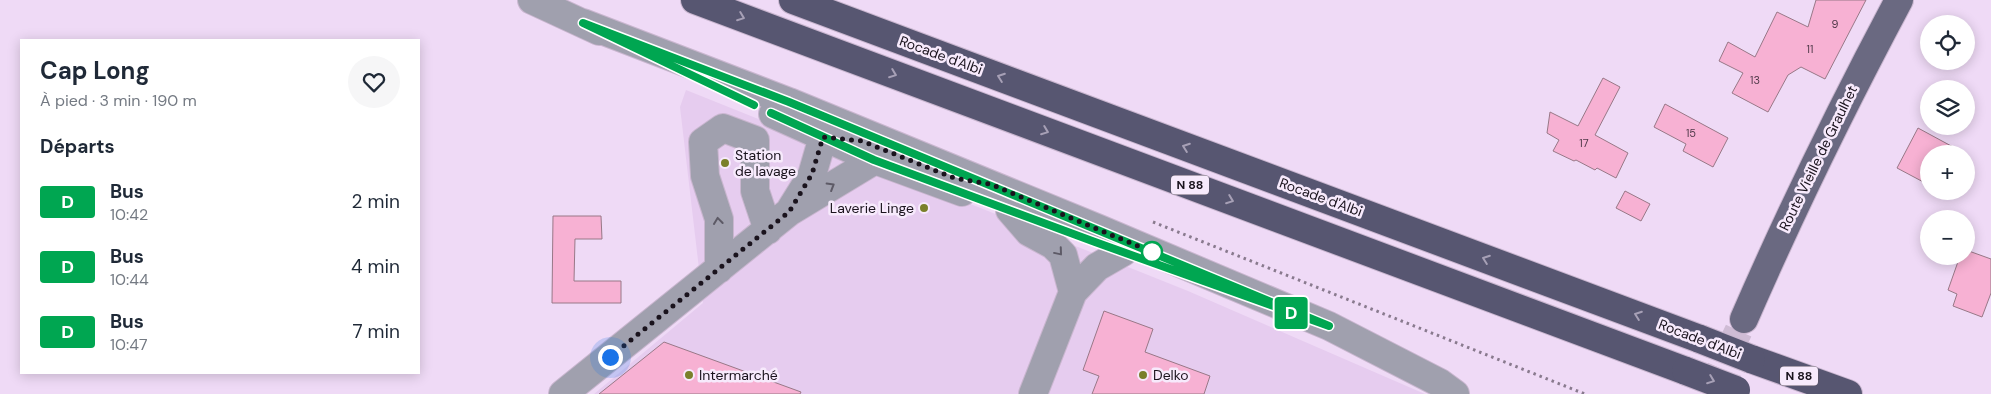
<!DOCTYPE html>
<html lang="fr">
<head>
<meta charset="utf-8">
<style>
	body { margin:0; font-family:"DM Sans",sans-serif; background:#f6f6f7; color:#1f2937; height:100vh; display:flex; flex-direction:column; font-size:19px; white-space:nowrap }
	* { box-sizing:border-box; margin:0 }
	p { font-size:16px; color:#747a83 }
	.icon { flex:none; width:28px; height:28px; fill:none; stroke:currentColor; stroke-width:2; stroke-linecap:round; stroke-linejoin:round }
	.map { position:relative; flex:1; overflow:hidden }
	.panel { position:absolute; left:20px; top:39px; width:400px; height:335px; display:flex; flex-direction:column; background:#fff; border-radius:0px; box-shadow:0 2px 12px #0003 }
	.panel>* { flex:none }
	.badge { padding:0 10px; border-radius:4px; font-size:18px; line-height:32px }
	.fabs { position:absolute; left:1920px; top:15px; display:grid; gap:10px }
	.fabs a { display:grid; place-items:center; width:55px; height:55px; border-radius:50%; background:#fff; box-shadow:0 2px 12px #0003; font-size:25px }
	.you { position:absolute; width:25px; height:25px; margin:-12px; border:4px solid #fff; border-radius:50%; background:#1a73e8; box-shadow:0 0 0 8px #1a73e833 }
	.map>.badge { position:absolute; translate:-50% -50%; box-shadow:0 0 0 2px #fff }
	h2 { padding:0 20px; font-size:19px; line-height:45px }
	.round { display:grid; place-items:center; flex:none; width:52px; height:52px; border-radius:26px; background:#f6f6f7 }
	.overview { display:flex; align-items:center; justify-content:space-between; height:85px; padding:0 20px }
	h1 { font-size:24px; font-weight:700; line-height:38px }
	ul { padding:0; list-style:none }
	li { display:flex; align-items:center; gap:15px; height:65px; padding:0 20px }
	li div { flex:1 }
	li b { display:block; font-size:19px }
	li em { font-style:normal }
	li .badge { min-width:55px; font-weight:700; text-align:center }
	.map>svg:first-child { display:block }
	.built { fill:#e6ccef }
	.building { fill:#f7b1d3; stroke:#987887 }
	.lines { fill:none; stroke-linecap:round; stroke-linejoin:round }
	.major-tunnel { stroke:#cfbcd5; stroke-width:28; stroke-dasharray:28 14; stroke-linecap:butt }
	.minor-casing { stroke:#c9b6cf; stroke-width:30 }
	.major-casing { stroke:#c9b6cf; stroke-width:30 }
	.highway-casing { stroke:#c9b6cf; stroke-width:30 }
	.path { stroke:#897a8e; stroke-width:3; stroke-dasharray:2.5 4; stroke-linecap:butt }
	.minor { stroke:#a0a0ae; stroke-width:28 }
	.major { stroke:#6a6981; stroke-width:28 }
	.highway { stroke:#575671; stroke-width:28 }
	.highway-bridge-casing { stroke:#c9b6cf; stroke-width:30; stroke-linecap:butt }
	.highway-bridge { stroke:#575671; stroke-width:28 }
	.oneway { stroke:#a7a0b6 }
	.oneway2 { stroke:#5d5a66 }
	.line-casing { stroke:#fff; stroke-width:11 }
	.line { stroke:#00a651; stroke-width:8 }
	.walk { stroke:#1a131d; stroke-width:5; stroke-dasharray:0 9 }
	.poi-dot { fill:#7a802a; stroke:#f7eafc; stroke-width:2 }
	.stop-dot { fill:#fff; stroke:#00a651; stroke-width:2.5 }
	.labels { text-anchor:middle; stroke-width:5; stroke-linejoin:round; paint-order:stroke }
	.number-label { font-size:11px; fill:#513a4a }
	.shield { fill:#f7eafc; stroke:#5c5460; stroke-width:1 }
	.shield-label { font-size:12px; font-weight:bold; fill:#1a131d }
	.street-label { font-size:14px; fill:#1a131d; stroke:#f7eafc }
	.poi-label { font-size:14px; fill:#1a131d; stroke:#f7eafc; text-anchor:start }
</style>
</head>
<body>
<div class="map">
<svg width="1991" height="394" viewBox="0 0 1991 394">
	<rect width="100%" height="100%" fill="#efdaf6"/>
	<path class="built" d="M686 90 1188 291 1425 394H594L703 303 680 107Z"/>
	<path class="building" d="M1816 0H1866L1825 79 1801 67 1788 75 1768 112 1732 93 1743 73 1719 61 1728 42 1755 57 1777 12 1808 27Z
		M1603 78 1620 87 1595 135 1628 153 1616 178 1597 168 1595 170 1576 160 1574 161 1553 151 1559 140 1547 133 1550 112 1578 126Z
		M1665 104 1728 138 1713 167 1683 151 1686 144 1654 127Z
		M1918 128 1966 154H1929V185L1897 168Z
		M1625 191 1650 204 1641 221 1616 208Z
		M553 216H601L602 239H575L574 281H621V303H552Z
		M1966 250 1991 259V293L1982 317 1953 306 1957 294 1948 290 1960 256H1966Z
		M1104 311 1153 329 1145 352 1210 376 1204 394H1092L1099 376 1083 370Z
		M664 342 801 392 800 394H599Z"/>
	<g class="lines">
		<path class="major-tunnel" d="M1709 394 1744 319"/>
		<defs>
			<path id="minor" d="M532 0 599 31
				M583 23 789 102 1099 229 1329 326 1440 383 1455 394
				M773 114 875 160 962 192
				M1010 210 1029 232 1053 245 1063 255 1073 292
				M719 269V219L705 176 703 142 723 128 755 140V191L768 230
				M563 394 789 212 875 160 862 141 823 137 812 175 789 212
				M1033 394 1073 292 1097 267 1123 252"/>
			<path id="major" d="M1744 319C1791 211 1843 105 1899 0"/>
			<path id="highway" d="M695 0 1686 371
				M793 0 1700 339
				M1751 359 1848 394"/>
		</defs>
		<use href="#minor" class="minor-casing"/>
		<use href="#major" class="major-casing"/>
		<use href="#highway" class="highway-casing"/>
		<path class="path" d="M1153 222 1585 394"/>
		<use href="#minor" class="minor"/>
		<use href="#major" class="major"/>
		<use href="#highway" class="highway"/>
		<defs>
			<path id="highway-bridge" d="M1700 339 1751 359
				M1686 371 1736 390"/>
		</defs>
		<use href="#highway-bridge" class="highway-bridge-casing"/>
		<use href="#highway-bridge" class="highway-bridge"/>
	</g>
	<defs><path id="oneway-chevron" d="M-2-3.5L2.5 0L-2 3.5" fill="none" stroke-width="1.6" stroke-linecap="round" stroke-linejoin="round" transform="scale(1.25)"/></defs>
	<g class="oneway">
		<use href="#oneway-chevron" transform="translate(741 17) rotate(21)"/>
		<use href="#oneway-chevron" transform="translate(893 74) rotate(21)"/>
		<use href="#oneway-chevron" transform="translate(1001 77) rotate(-160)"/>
		<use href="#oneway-chevron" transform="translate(1045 131) rotate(21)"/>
		<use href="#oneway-chevron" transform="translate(1186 147) rotate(-160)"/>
		<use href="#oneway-chevron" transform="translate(1230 200) rotate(21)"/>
		<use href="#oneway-chevron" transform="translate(1486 259) rotate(-160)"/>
		<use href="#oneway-chevron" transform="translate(1638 315) rotate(-160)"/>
		<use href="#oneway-chevron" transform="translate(1711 380) rotate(21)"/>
	</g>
	<g class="oneway2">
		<use href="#oneway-chevron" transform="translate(831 186) rotate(-31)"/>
		<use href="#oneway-chevron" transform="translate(718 221) rotate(-97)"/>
		<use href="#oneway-chevron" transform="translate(1059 252) rotate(50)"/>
	</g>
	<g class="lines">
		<defs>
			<path id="line" d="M754 105 583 23 789 102 1329 326 1095 242 874 160 771 113"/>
		</defs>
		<use href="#line" class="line-casing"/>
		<use href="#line" class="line"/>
		<path class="walk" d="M610 357 789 212 812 174 823 137 862 141 954 178 990 184 1152 252"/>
	</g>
	<g class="poi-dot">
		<circle cx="725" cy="163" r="5"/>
		<circle cx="924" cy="208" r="5"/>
		<circle cx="689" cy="375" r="5"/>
		<circle cx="1143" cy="375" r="5"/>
	</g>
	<circle class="stop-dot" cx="1152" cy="252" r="10"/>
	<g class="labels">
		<g class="number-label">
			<text x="1835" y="28">9</text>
			<text x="1810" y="53">11</text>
			<text x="1755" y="84">13</text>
			<text x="1691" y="137">15</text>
			<text x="1584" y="147">17</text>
		</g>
		<g class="shield">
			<rect x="1171" y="175.5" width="38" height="19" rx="4"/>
			<rect x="1780" y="366.5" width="38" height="19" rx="4"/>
		</g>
		<g class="shield-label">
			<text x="1190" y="189">N 88</text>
			<text x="1799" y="380">N 88</text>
		</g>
		<g class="street-label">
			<text transform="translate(941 55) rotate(20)" y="5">Rocade d'Albi</text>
			<text transform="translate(1818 158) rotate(-64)" y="5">Route Vieille de Graulhet</text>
			<text transform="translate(1321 197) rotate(20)" y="5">Rocade d'Albi</text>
			<text transform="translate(1700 339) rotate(21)" y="5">Rocade d'Albi</text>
		</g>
		<g class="poi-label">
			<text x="735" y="160">Station<tspan x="735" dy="16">de lavage</tspan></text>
			<text x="914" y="213" text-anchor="end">Laverie Linge</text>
			<text x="699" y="380">Intermarché</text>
			<text x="1153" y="380">Delko</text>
		</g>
	</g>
</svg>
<div class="fabs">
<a><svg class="icon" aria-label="locate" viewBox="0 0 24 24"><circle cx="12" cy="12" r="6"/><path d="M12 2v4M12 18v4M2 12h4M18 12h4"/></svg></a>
<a><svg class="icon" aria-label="layers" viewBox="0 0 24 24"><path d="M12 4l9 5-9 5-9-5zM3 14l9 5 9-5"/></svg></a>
<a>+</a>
<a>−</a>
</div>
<div class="you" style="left:610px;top:357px"></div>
<b class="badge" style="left:1291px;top:313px;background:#00a651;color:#fff">D</b>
<section class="panel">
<div class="overview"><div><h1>Cap Long</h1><p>À pied · 3 min · 190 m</p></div><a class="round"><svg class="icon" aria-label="heart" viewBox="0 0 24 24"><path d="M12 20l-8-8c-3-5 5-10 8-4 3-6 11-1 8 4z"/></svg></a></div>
<h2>Départs</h2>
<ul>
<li><span class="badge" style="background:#00a651;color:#fff">D</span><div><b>Bus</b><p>10:42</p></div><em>2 min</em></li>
<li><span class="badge" style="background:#00a651;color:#fff">D</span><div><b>Bus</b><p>10:44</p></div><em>4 min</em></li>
<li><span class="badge" style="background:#00a651;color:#fff">D</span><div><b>Bus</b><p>10:47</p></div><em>7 min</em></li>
</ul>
</section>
</div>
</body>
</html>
